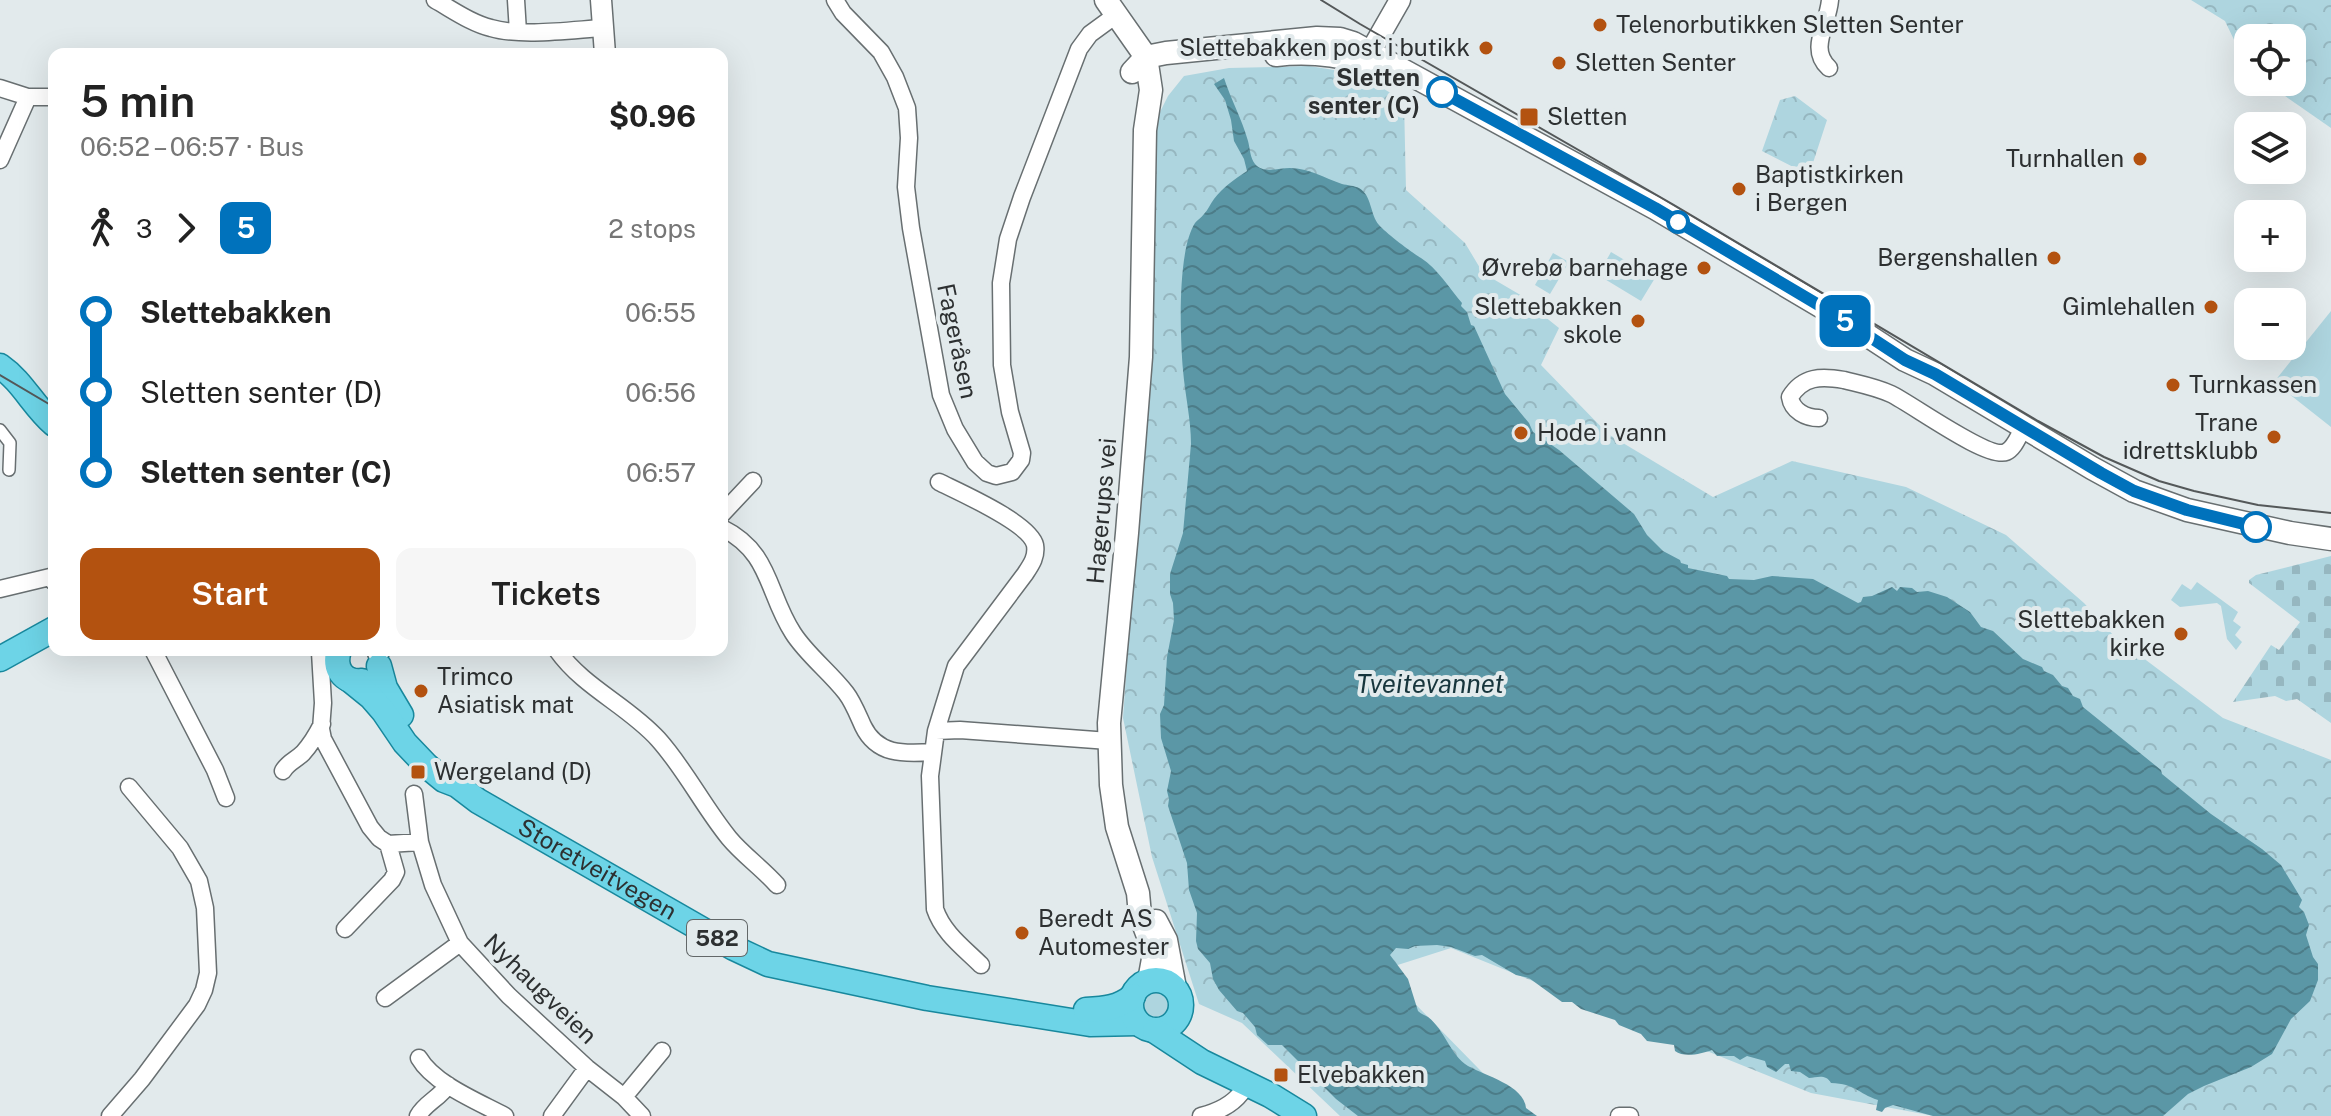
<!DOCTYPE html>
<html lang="en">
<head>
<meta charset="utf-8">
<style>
	body { margin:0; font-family:"Public Sans",sans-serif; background:#f6f6f6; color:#222; height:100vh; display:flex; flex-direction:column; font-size:30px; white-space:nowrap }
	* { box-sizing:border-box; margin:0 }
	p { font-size:26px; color:#767676 }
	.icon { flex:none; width:44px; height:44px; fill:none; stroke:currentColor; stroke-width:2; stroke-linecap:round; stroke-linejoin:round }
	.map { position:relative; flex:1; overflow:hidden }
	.details { position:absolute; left:48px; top:48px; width:680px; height:608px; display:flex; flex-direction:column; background:#fff; border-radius:16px; box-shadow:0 8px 32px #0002 }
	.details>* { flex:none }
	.badge { padding:0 16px; border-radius:12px; font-size:28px; line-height:52px }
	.fabs { position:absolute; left:2234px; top:24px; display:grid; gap:16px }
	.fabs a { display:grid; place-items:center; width:72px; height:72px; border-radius:16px; background:#fff; box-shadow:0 8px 32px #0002; font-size:40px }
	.map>.badge { position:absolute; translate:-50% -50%; box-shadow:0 0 0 4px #fff }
	.legs { display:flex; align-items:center; gap:12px; height:88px; padding:0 32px; font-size:26px }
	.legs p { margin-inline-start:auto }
	.overview { display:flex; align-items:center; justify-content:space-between; height:136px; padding:0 32px }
	h1 { font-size:44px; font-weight:600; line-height:60px }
	.cta { display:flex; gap:16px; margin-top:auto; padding:16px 32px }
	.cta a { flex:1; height:92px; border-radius:16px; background:#b35210; color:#fff; font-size:32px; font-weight:600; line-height:92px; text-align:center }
	.cta a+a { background:#f6f6f6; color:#222 }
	ul { padding:0 32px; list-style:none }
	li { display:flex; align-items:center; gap:28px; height:80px; font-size:30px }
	li i { display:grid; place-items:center; width:12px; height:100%; margin:0 10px; background:currentColor }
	li i::after { content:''; width:20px; height:20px; margin:-10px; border:6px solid; border-radius:50%; background:#fff }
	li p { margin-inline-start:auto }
	li:first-child i { background:linear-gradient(#0000 50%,currentColor 0) }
	li:last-child i { background:linear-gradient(currentColor 50%,#0000 0) }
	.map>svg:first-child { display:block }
	.green { fill:#aed5df }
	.forest { fill:url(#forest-crowns) }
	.cemetery { fill:url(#cemetery-stones) }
	.water { fill:url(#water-waves) }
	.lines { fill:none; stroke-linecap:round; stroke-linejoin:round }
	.pedestrian-casing { stroke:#686f71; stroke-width:14 }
	.minor-casing { stroke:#686f71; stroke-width:19 }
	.tertiary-casing { stroke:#686f71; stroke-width:23 }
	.secondary-casing { stroke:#686f71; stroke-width:25 }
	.primary-casing { stroke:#18889d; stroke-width:27 }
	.pedestrian { stroke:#fff; stroke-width:11 }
	.minor { stroke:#fff; stroke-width:16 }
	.tertiary { stroke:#fff; stroke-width:20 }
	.secondary { stroke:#fff; stroke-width:22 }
	.primary { stroke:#6dd4e7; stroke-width:24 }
	.tram { stroke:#545859; stroke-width:2 }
	.line-1-casing { stroke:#fff; stroke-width:18 }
	.line-1 { stroke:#0072bc; stroke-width:12 }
	.poi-dot { fill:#b35210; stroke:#e2eaec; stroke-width:3 }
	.stop-1-dot { fill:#fff; stroke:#0072bc; stroke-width:4 }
	.labels { text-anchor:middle; stroke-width:8; stroke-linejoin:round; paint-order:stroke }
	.shield { fill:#e2eaec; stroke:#636869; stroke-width:2 }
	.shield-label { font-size:22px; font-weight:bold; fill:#2d3031 }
	.poi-label { font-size:24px; fill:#2d3031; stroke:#e2eaec; text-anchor:start }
	.stop-label { font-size:24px; font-weight:bold; fill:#2d3031; stroke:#e2eaec; text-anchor:end }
	.street-label { font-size:24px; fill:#2d3031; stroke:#e2eaec }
	.water-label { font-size:26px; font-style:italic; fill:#17353c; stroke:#e2eaec }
</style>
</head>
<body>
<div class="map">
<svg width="2331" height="1116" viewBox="0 0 2331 1116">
	<defs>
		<pattern id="forest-crowns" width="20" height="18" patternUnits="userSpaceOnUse" patternTransform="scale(2)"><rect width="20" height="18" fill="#aed5df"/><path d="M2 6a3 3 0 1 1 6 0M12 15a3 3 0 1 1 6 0" fill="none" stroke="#96b7c0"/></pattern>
		<pattern id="cemetery-stones" width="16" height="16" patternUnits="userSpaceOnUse" patternTransform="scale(2)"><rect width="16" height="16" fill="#aed5df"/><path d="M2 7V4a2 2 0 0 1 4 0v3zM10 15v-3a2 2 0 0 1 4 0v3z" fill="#96b7c0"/></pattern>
		<pattern id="water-waves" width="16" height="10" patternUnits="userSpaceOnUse" patternTransform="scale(2)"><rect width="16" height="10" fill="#5b97a6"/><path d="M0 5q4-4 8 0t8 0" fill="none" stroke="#4c7c88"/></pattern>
	</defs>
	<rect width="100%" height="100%" fill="#e2eaec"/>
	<path class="green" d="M1611 252 1655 278 1641 301 1598 275Z
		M1553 253 1569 262 1550 294 1535 285Z
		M2331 311V427L2274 382Z
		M2197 582 2238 612 2233 621 2241 627 2235 635 2242 642 2236 650 2227 639 2221 606 2217 603 2180 607 2171 600 2182 584 2191 590Z
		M1143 1006a13 13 0 1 1 26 0a13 13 0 1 1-26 0Z"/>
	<path class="forest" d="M2191 0H2331V128L2265 82H2292V38H2248V69L2225 21Z
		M1309 66 1359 74 1404 101 1406 190 1465 243 1483 273 1534 303 1544 316 1559 328 1541 365 1608 434 1713 497 1792 461 1906 487 2006 535 2084 603 2114 636 2223 718 2331 760V1116H1934L1811 1093 1451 948 1382 970 1525 1116H1340L1242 1023 1199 1004 1152 857 1123 718 1146 398 1157 118 1168 96 1184 76 1229 68Z
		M1795 96 1827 120 1809 175 1762 151 1780 100Z"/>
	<path class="cemetery" d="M2331 556V723L2297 699 2286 701 2275 696 2233 702 2271 645 2279 650 2300 622 2249 583V580L2256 575Z"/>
	<path class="water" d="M1224 78C1231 100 1242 119 1248 141 1250 148 1250 158 1255 164 1263 174 1279 168 1290 168 1309 168 1324 178 1342 184 1347 185 1355 186 1359 188 1372 195 1370 215 1379 225 1386 233 1411 252 1421 258 1437 268 1450 289 1462 303L1461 306 1467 312 1471 325 1474 326 1505 394 1529 423 1533 432 1559 450 1634 514 1647 535 1663 551 1680 560 1681 563 1688 565V568L1727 576 1729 579 1754 580 1772 576 1813 579 1858 603 1861 602 1863 597 1872 596 1892 587 1897 591 1900 587 1912 588 1917 592 1928 591 1947 597 1970 612 1981 627 1993 631 2023 659 2042 667 2044 671 2053 675 2062 686 2068 688 2073 696 2080 699 2083 707 2161 770 2162 774 2211 814 2262 849 2281 865 2302 900 2299 907 2304 912 2309 925 2306 935 2313 957 2318 964V980L2310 1001 2291 1019 2272 1054 2251 1067 2204 1086 2188 1094 2163 1116H1933L1893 1105 1885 1108 1882 1112 1876 1110 1878 1100C1857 1093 1856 1084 1831 1083 1826 1074 1818 1077 1809 1078L1800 1072 1791 1071 1789 1064H1785L1776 1072 1767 1067 1765 1061 1747 1056 1740 1060 1734 1056H1717L1712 1050C1701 1054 1684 1058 1675 1051L1674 1045 1647 1041 1641 1034 1619 1025 1615 1020 1581 1009 1572 1002H1562L1529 978 1516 975 1482 955 1475 956 1451 947 1437 945 1415 946 1408 949 1396 948 1390 955 1408 979 1418 1011C1421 1014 1425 1015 1428 1017 1445 1030 1450 1055 1468 1066 1485 1076 1524 1085 1526 1108L1537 1116H1358L1336 1099 1282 1045H1268L1257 1035 1255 1027 1243 1013 1237 1011 1219 990 1213 979 1210 963 1198 949 1196 941 1197 913 1189 890 1187 863 1168 806 1169 799 1167 791 1171 771 1161 738 1160 714 1164 705 1167 657 1174 620 1173 603 1170 594V574L1183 533 1191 444C1191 419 1185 395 1183 370 1180 336 1177 251 1195 223 1197 220 1201 218 1204 214 1208 210 1210 204 1214 199 1223 187 1235 179 1247 171L1244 159 1234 141 1231 120 1225 100 1214 84Z"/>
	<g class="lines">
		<defs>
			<path id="pedestrian" d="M0 430 10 443 9 470"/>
			<path id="minor" d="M435 0C453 10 471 23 491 28 521 37 571 30 603 28
				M516 0 518 32
				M835 0 843 13 881 52 895 77 907 108 909 138 906 187 911 228 941 395 955 429 975 462 987 473 996 476 1012 472 1021 460 1022 453 1010 412 1002 365 1001 283 1008 239 1022 197 1079 49 1090 34 1116 15
				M1829 68C1808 49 1828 25 1830 0
				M0 88 28 97H54
				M0 160 28 97
				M1819 418C1806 418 1792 411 1790 397 1803 376 1821 376 1844 380 1860 384 1876 387 1891 394 1912 404 1988 460 2006 452 2015 448 2019 434 2024 427
				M939 482C959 492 1030 523 1035 545 1037 557 1031 565 1025 574L956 666 936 731 930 776 935 909C943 933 964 948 981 965
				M722 514 753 481
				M722 528C771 552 767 593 793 633 807 655 830 672 846 693 853 702 858 715 863 726 877 755 903 754 932 752
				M0 589 50 577 54 582
				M153 650 215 770 226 798
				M557 650C584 688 627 705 658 739 685 769 703 806 729 838 743 855 762 868 777 885
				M320 652 323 703 321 729 323 739 370 827 379 838 388 844 396 872 392 880 345 929
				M936 731 960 730 1109 741
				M283 771C288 762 296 760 303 753 311 744 317 734 322 724
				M414 794 420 842 433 885 460 943 509 996 587 1068 624 1097 642 1116
				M388 844 420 842
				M385 998 460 943
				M419 1058C434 1084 479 1102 505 1116
				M624 1097 662 1051
				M110 1116 142 1079 197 1005 204 990 208 973 205 908 199 881 180 848 129 787
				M418 1116C425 1103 440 1098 448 1085
				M552 1116 587 1068
				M1201 1116C1217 1112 1231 1106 1241 1093
				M1619 1116H1630"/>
			<path id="tertiary" d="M601 0 605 54
				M1364 63 1400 0
				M378 653 380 650"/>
			<path id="secondary" d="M1106 0 1146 57 1151 90 1145 130 1141 357 1127 533 1109 723 1111 785 1117 827 1138 893 1140 915 1151 944 1153 959 1149 981
				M1276 55C1310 51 1354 55 1383 72
				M1132 72 1146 57 1166 53 1317 38 1340 39 1353 43 1655 208 1844 320 1905 360 1935 374 2092 468 2134 491 2187 510 2290 533 2331 539
				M1156 921 1166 940 1175 988"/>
			<g id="primary">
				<path d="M0 366C23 382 33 406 54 424"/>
				<path d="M339 650C333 668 343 683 362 681"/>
				<path d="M0 659 54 629"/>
				<path d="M379 666 385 688 401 715"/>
				<path id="s1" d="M350 680 371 697 384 712 405 743 427 766 444 780 457 785 478 801 734 948 768 964 927 998 1090 1024 1138 1023"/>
				<circle cx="1156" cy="1005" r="25"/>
				<path d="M1086 1010C1104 1009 1119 1008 1133 996"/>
				<path d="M1155 1031 1202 1062 1270 1095 1304 1116"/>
			</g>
		</defs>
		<use href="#pedestrian" class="pedestrian-casing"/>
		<use href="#minor" class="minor-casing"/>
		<use href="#tertiary" class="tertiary-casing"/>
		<use href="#secondary" class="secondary-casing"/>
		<use href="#primary" class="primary-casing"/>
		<use href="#pedestrian" class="pedestrian"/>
		<use href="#minor" class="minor"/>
		<use href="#tertiary" class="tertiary"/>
		<use href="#secondary" class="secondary"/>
		<use href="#primary" class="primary"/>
		<path class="tram" d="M1321 0 1360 24 1674 205 2038 421 2104 457 2159 481 2194 491 2258 505 2331 513
			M0 375 54 407"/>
	</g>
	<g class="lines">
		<defs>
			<path id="line-1" d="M1442 92 1655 208 1844 320 1905 360 1935 374 2101 473 2134 491 2187 510 2256 527"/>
		</defs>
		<use href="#line-1" class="line-1-casing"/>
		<use href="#line-1" class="line-1"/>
	</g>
	<g class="poi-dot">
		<circle cx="1600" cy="25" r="8"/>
		<circle cx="1486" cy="48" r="8"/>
		<circle cx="1559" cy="63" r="8"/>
		<rect x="1519" y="107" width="20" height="20" rx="4"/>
		<circle cx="2140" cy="159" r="8"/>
		<circle cx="1739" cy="189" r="8"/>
		<circle cx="2054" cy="258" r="8"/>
		<circle cx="1704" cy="268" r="8"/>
		<circle cx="2211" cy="307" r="8"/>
		<circle cx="1638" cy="321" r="8"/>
		<circle cx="2173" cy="385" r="8"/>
		<circle cx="1521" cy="433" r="8"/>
		<circle cx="2274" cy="437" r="8"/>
		<circle cx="2181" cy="634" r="8"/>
		<circle cx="421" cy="691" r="8"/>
		<rect x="410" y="764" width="16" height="16" rx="4"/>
		<circle cx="1022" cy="933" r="8"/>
		<rect x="1273" y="1067" width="16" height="16" rx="4"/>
	</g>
	<g class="stop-1-dot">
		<circle cx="1442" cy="92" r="14"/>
		<circle cx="1678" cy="222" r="10"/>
		<circle cx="2256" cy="527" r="14"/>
	</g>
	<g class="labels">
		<rect class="shield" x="687" y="920" width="60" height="36" rx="6"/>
		<g class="shield-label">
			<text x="717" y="946">582</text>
		</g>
		<g class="poi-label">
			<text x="1616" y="33">Telenorbutikken Sletten Senter</text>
			<text x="1470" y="56" text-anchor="end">Slettebakken post i butikk</text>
			<text x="1575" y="71">Sletten Senter</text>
			<text x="1547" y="125">Sletten</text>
			<text x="2124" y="167" text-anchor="end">Turnhallen</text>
			<text x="1755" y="183">Baptistkirken<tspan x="1755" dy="28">i Bergen</tspan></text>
			<text x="2038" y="266" text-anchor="end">Bergenshallen</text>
			<text x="1688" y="276" text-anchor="end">Øvrebø barnehage</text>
			<text x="1622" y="315" text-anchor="end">Slettebakken<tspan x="1622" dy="28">skole</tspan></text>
			<text x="2195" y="315" text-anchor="end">Gimlehallen</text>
			<text x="2189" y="393">Turnkassen</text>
			<text x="2258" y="431" text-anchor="end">Trane<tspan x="2258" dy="28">idrettsklubb</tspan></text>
			<text x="1537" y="441">Hode i vann</text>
			<text x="2165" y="628" text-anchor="end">Slettebakken<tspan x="2165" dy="28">kirke</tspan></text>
			<text x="437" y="685">Trimco<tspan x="437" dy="28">Asiatisk mat</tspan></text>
			<text x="434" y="780">Wergeland (D)</text>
			<text x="1038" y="927">Beredt AS<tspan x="1038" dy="28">Automester</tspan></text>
			<text x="1297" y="1083">Elvebakken</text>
		</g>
		<g class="stop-label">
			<text x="1420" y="86">Sletten<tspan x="1420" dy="28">senter (C)</tspan></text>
		</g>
		<g class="street-label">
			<text transform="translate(957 341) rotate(78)" y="8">Fageråsen</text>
			<text transform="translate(1102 511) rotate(-85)" y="8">Hagerups vei</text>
			<text dy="8" stroke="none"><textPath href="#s1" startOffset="316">Storetveitvegen</textPath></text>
			<text transform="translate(540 989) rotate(44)" y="8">Nyhaugveien</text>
		</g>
		<g class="water-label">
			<text x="1430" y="693">Tveitevannet</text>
		</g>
	</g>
</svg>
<div class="fabs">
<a><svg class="icon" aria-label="locate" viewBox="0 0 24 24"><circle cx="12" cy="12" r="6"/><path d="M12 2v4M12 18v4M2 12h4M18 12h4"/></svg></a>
<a><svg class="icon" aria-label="layers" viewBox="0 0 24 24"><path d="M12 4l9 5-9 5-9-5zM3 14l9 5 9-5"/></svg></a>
<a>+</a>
<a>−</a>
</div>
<b class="badge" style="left:1845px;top:321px;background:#0072bc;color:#fff">5</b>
<section class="details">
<div class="overview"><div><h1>5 min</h1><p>06:52 – 06:57 · Bus</p></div><b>$0.96</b></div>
<div class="legs"><svg class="icon" aria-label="walk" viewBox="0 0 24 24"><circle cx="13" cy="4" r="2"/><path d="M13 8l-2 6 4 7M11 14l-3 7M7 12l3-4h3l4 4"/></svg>3<svg class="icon" aria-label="forward" viewBox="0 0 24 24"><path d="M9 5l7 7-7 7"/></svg><b class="badge" style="background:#0072bc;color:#fff">5</b><p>2 stops</p></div>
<ul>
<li><i style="color:#0072bc"></i><b>Slettebakken</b><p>06:55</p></li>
<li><i style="color:#0072bc"></i><span>Sletten senter (D)</span><p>06:56</p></li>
<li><i style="color:#0072bc"></i><b>Sletten senter (C)</b><p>06:57</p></li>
</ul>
<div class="cta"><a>Start</a><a>Tickets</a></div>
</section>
</div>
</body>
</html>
